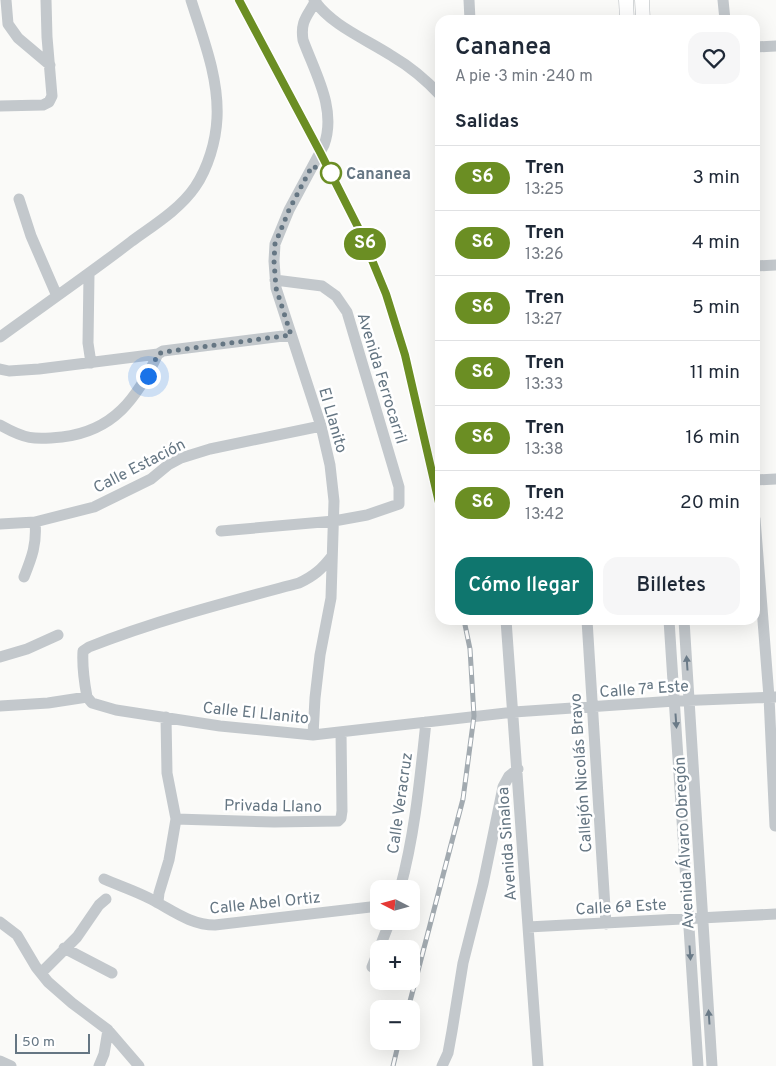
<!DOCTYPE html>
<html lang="es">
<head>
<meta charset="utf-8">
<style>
	body { margin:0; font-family:Overpass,sans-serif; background:#f6f6f7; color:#1f2937; height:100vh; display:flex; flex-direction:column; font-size:19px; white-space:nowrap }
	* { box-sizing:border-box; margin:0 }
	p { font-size:16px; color:#747a83 }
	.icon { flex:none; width:28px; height:28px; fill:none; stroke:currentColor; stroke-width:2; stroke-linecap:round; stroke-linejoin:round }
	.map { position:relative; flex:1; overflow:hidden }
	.side { position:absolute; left:435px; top:15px; width:325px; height:610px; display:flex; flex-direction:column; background:#fff; border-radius:15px; box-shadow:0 5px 20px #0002 }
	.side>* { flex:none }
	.badge { padding:0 10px; border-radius:16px; font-size:18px; line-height:32px }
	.needle { width:32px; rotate:276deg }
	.fabs { position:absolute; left:370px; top:880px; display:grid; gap:10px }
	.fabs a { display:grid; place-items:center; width:50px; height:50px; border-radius:10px; background:#fff; box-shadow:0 5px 20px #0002; font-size:25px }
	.scale { position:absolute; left:15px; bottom:12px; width:75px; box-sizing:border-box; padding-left:5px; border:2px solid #657683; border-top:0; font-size:14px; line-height:18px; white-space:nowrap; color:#657683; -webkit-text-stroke:4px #fff; paint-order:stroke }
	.you { position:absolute; width:25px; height:25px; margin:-12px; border:4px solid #fff; border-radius:50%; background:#1a73e8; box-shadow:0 0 0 8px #1a73e833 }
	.map>.badge { position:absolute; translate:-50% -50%; box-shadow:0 0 0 2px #fff }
	h2 { padding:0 20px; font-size:19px; line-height:45px }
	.round { display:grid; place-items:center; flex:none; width:52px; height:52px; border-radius:15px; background:#f6f6f7 }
	.headline { display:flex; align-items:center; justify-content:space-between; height:85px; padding:0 20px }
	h1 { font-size:24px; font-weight:600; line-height:38px }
	.primary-button { display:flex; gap:10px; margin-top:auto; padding:10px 20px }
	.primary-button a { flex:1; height:58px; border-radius:15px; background:#0f766e; color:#fff; font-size:20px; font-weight:600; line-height:58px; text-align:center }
	.primary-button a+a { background:#f6f6f7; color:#1f2937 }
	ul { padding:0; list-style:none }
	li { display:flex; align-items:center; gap:15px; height:65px; padding:0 20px; border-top:1px solid #e0e1e3 }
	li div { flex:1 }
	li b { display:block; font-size:19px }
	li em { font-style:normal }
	li .badge { min-width:55px; font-weight:700; text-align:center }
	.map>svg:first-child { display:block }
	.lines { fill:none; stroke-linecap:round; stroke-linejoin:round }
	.major-casing { stroke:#b5babe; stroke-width:15 }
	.minor { stroke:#c3c8cc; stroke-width:11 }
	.major { stroke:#fff; stroke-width:14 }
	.rail-casing { stroke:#a2aab0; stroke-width:5 }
	.rail { stroke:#fff; stroke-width:3; stroke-dasharray:9; stroke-linecap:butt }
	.oneway { fill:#6a7a87 }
	.line-casing { stroke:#fff; stroke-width:11 }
	.line { stroke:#6b8e23; stroke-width:8 }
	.walk { stroke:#657683; stroke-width:5; stroke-dasharray:0 9 }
	.stop-dot { fill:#fff; stroke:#6b8e23; stroke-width:2.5 }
	.labels { text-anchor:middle; stroke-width:5; stroke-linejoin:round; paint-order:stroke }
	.stop-label { font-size:16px; font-weight:bold; fill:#657683; stroke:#fff; text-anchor:start }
	.street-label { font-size:16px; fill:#657683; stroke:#fff }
</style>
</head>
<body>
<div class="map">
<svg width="776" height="1066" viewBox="0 0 776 1066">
	<rect width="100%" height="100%" fill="#fafaf8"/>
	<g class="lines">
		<defs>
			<path id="major" d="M626 0 627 20
				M642 0 643 20"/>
		</defs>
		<use href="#major" class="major-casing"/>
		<path class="minor" d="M6 0 8 24 18 38 50 65
			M314 0C332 26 366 39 392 56 409 66 426 80 440 95
			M469 0 470 20
			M723 0 725 20
			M755 47 776 46
			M0 106 43 105 49 102 52 96 47 37 46 0
			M19 199 31 236 57 296
			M755 266 776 265
			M89 274 88 343 91 363
			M0 337C44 305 89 274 132 241 154 225 180 209 195 187 208 168 216 141 217 118 219 78 203 38 191 0
			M0 369 9 371 39 369 158 354
			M0 425C25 439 33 440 62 437 114 431 137 398 158 354L163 351 291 335
			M755 480 776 479
			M755 519 769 697 775 826
			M0 524 35 522 94 507 151 479 168 465 181 458 210 449 321 426
			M221 531 334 521 367 515 399 504V487L347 312 336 296 322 286 275 280
			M24 577C32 557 37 544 35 522
			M506 620 538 1066
			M587 620 606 924
			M669 620 698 1066
			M684 620 712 1066
			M0 657 27 649 58 635
			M87 697C84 681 82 667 83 651L89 647C157 620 228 602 299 583 314 576 322 569 332 556
			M0 706 48 703 87 697 92 703 116 710 220 726 313 735 514 712 675 701 776 697
			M313 735 315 698 320 655 331 598 334 501 330 465 321 426 276 288 274 261 275 244 289 210 324 145C337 109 315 73 303 40 300 20 308 16 316 0
			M176 819 274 822 338 821 341 818 342 811 341 732
			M104 879C122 887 142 893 158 903 176 913 193 925 215 925L379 906
			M400 889C415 834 420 778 426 722
			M158 902 159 893 169 860 176 819 167 773 166 717
			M0 922 17 935 36 967 48 982 72 1003 108 1030 139 1066
			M528 927 776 914
			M64 948 112 973
			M372 967 390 921
			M41 973 77 937 99 905 106 899
			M0 1061 11 1066
			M99 1066 104 1054 108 1030
			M442 1066 448 1053 452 1031 463 963 483 884 503 787 509 776 518 769"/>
		<use href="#major" class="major"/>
		<defs>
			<path id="rail" d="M239 0 320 152 360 231 386 294 405 355 440 507
				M408 1009 463 799 474 716 470 649 464 620
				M393 1066 399 1041"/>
		</defs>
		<use href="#rail" class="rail-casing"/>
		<use href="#rail" class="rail"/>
	</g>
	<defs><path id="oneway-solid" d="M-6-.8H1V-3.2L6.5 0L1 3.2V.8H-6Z" transform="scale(1.25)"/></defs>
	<g class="oneway">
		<use href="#oneway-solid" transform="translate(687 663) rotate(-94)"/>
		<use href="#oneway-solid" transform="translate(676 721) rotate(86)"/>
		<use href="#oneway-solid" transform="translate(690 953) rotate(86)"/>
		<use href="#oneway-solid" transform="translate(709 1017) rotate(-94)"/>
	</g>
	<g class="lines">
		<defs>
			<path id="line" d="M239 0 320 152 360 231 386 294 405 355 440 507"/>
		</defs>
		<use href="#line" class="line-casing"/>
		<use href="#line" class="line"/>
		<path class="walk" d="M148 376 158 354 163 352 291 335 276 288 274 261 275 244 289 210 312 166 331 173"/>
	</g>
	<circle class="stop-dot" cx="331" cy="173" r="10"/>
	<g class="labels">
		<g class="stop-label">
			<text x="346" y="179">Cananea</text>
		</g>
		<g class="street-label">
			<text transform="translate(383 378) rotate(73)" y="6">Avenida Ferrocarril</text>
			<text transform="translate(334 420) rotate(74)" y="6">El Llanito</text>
			<text transform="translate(139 465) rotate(-27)" y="6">Calle Estación</text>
			<text transform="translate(644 688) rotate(-4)" y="6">Calle 7ª Este</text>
			<text transform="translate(256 712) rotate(6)" y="6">Calle El Llanito</text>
			<text transform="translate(580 773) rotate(-94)" y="6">Callejón Nicolás Bravo</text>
			<text transform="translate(399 803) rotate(-82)" y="6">Calle Veracruz</text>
			<text transform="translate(273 805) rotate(1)" y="6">Privada Llano</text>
			<text transform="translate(683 843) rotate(-93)" y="6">Avenida Álvaro Obregón</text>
			<text transform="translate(506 844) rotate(-94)" y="6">Avenida Sinaloa</text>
			<text transform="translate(265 902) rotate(-6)" y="6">Calle Abel Ortiz</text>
			<text transform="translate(621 906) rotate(-3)" y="6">Calle 6ª Este</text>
		</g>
	</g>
</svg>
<div class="fabs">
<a><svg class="needle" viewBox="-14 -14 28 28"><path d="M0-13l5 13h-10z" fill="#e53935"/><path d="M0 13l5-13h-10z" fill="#747a83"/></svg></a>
<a>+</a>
<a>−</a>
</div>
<div class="scale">50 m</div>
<div class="you" style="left:148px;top:376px"></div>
<b class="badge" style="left:365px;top:244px;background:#6b8e23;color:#fff">S6</b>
<section class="side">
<div class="headline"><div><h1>Cananea</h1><p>A pie · 3 min · 240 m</p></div><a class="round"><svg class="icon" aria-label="heart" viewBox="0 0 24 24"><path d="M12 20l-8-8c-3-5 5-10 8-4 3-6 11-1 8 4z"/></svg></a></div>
<h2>Salidas</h2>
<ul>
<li><span class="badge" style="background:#6b8e23;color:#fff">S6</span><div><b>Tren</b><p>13:25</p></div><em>3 min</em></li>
<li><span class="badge" style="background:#6b8e23;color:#fff">S6</span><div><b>Tren</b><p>13:26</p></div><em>4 min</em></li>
<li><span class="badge" style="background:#6b8e23;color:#fff">S6</span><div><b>Tren</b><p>13:27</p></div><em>5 min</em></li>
<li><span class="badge" style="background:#6b8e23;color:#fff">S6</span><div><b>Tren</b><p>13:33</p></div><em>11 min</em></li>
<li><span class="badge" style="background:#6b8e23;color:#fff">S6</span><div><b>Tren</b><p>13:38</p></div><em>16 min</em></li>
<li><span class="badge" style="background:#6b8e23;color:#fff">S6</span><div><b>Tren</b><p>13:42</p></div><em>20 min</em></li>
</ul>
<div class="primary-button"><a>Cómo llegar</a><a>Billetes</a></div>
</section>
</div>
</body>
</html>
